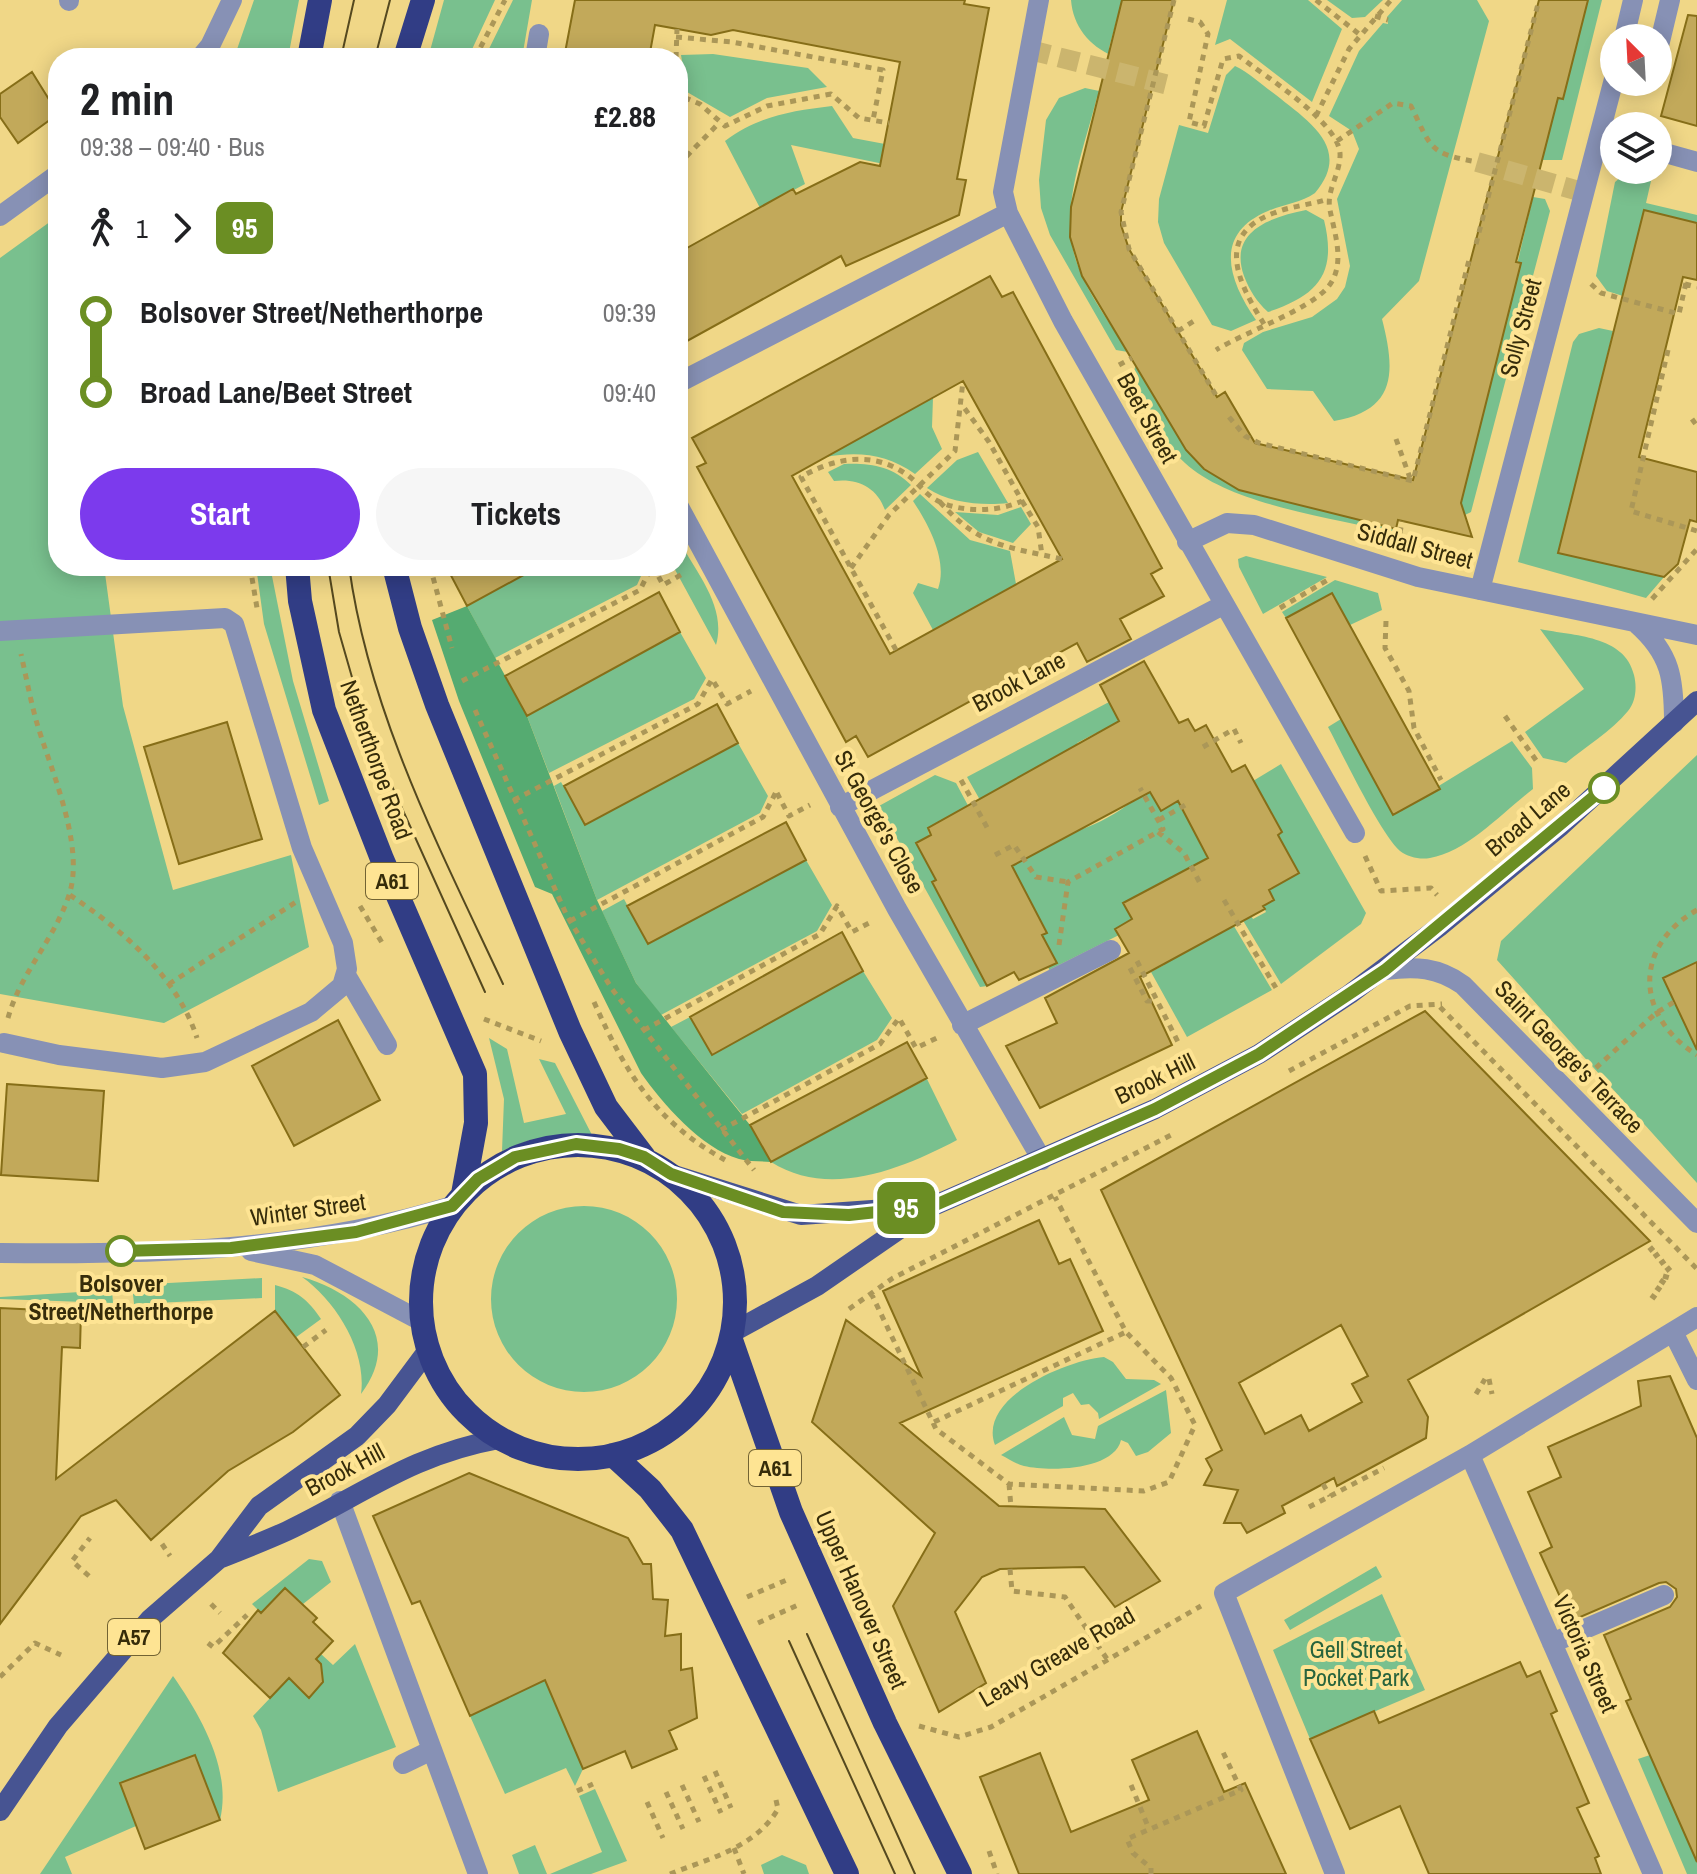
<!DOCTYPE html>
<html lang="en">
<head>
<meta charset="utf-8">
<style>
	body { margin:0; font-family:"Archivo Narrow",sans-serif; background:#f6f6f6; color:#202124; height:100vh; display:flex; flex-direction:column; font-size:30px; white-space:nowrap }
	* { box-sizing:border-box; margin:0 }
	p { font-size:26px; color:#757577 }
	.icon { flex:none; width:44px; height:44px; fill:none; stroke:currentColor; stroke-width:2; stroke-linecap:round; stroke-linejoin:round }
	.map { position:relative; flex:1; overflow:hidden }
	.side { position:absolute; left:48px; top:48px; width:640px; height:528px; display:flex; flex-direction:column; background:#fff; border-radius:32px; box-shadow:0 4px 20px #0003 }
	.side>* { flex:none }
	.badge { padding:0 16px; border-radius:12px; font-size:28px; line-height:52px }
	.needle { width:52px; rotate:336deg }
	.buttons { position:absolute; left:1600px; top:24px; display:grid; gap:16px }
	.buttons a { display:grid; place-items:center; width:72px; height:72px; border-radius:50%; background:#fff; box-shadow:0 4px 20px #0003; font-size:40px }
	.map>.badge { position:absolute; translate:-50% -50%; box-shadow:0 0 0 4px #fff }
	.legs { display:flex; align-items:center; gap:12px; height:88px; padding:0 32px; font-size:26px }
	.legs p { margin-inline-start:auto }
	.head { display:flex; align-items:center; justify-content:space-between; height:136px; padding:0 32px }
	h1 { font-size:44px; font-weight:800; line-height:60px }
	.action { display:flex; gap:16px; margin-top:auto; padding:16px 32px }
	.action a { flex:1; height:92px; border-radius:48px; background:#7c3aed; color:#fff; font-size:32px; font-weight:800; line-height:92px; text-align:center }
	.action a+a { background:#f6f6f6; color:#202124 }
	ul { padding:0 32px; list-style:none }
	li { display:flex; align-items:center; gap:28px; height:80px; font-size:30px }
	li i { display:grid; place-items:center; width:12px; height:100%; margin:0 10px; background:currentColor }
	li i::after { content:''; width:20px; height:20px; margin:-10px; border:6px solid; border-radius:50%; background:#fff }
	li p { margin-inline-start:auto }
	li:first-child i { background:linear-gradient(#0000 50%,currentColor 0) }
	li:last-child i { background:linear-gradient(currentColor 50%,#0000 0) }
	.map>svg:first-child { display:block }
	.green { fill:#79c08e }
	.forest { fill:#55ab71 }
	.building { fill:#c2a95a; stroke:#866e18; stroke-width:2; fill-rule:evenodd }
	.lines { fill:none; stroke-linecap:round; stroke-linejoin:round }
	.minor-tunnel { stroke:#cbb56e; stroke-width:20; stroke-dasharray:20 10; stroke-linecap:butt }
	.path { stroke:#ab9758; stroke-width:5; stroke-dasharray:6 6; stroke-linecap:butt }
	.minor { stroke:#8791b5; stroke-width:20 }
	.major { stroke:#475492; stroke-width:20 }
	.highway { stroke:#313d85; stroke-width:24 }
	.tram { stroke:#55491f; stroke-width:2 }
	.path-bridge { stroke:#ab9758; stroke-width:5; stroke-dasharray:6 6; stroke-linecap:butt }
	.line-1-casing { stroke:#fff; stroke-width:18 }
	.line-1 { stroke:#6b8e23; stroke-width:12 }
	.stop-1-dot { fill:#fff; stroke:#6b8e23; stroke-width:4 }
	.labels { text-anchor:middle; stroke-width:8; stroke-linejoin:round; paint-order:stroke }
	.shield { fill:#fee493; stroke:#726333; stroke-width:2 }
	.shield-label { font-size:22px; font-weight:bold; fill:#362c0a }
	.street-label { font-size:24px; fill:#362c0a; stroke:#fee493 }
	.stop-label { font-size:24px; font-weight:bold; fill:#362c0a; stroke:#fee493 }
	.park-label { font-size:24px; fill:#28643d; stroke:#fee493 }
</style>
</head>
<body>
<div class="map">
<svg width="1697" height="1874" viewBox="0 0 1697 1874">
	<rect width="100%" height="100%" fill="#f0d787"/>
	<path class="green" d="M254 0H299L288 58H234Z
		M444 0H495L468 58H428Z
		M513 0H532L522 58 485 57Z
		M1071 0H1122L1109 48 1114 50 1113 56C1089 46 1073 26 1071 0Z
		M1227 0H1308L1342 29 1312 102 1230 39 1215 45Z
		M1327 0H1383L1365 17 1352 18Z
		M1402 0H1477L1489 21 1419 281 1382 319C1395 370 1398 410 1334 421L1313 391 1267 389 1242 350 1244 343 1263 332 1312 317 1337 299 1345 287 1350 266 1337 199 1359 149 1352 131 1329 116 1359 51 1383 23 1388 24 1387 17Z
		M1588 0H1602L1562 160H1542L1558 98 1563 99Z
		M713 54 808 68 827 87 767 98 730 117 687 92 681 55Z
		M1235 66C1250 73 1263 86 1276 95 1308 121 1353 148 1315 193 1301 203 1284 204 1268 211 1213 234 1228 280 1256 320L1231 331 1212 325 1164 243 1158 222 1159 199 1179 125 1208 133 1226 75Z
		M1085 88 1104 92 1103 98 1097 97C1084 150 1057 213 1078 266 1089 296 1111 324 1128 352L1116 350 1050 235 1041 208 1039 180 1046 120 1059 98Z
		M832 106 853 138 885 144 957 179 791 145 805 184 760 208 725 141C758 116 791 111 832 106Z
		M1621 177 1651 181 1646 203 1697 215V223L1644 210 1623 296 1607 291 1596 276 1615 182Z
		M1533 197 1545 199 1550 211 1471 512 1465 515 1459 510Z
		M1306 210 1324 220C1337 273 1319 295 1268 312 1256 301 1250 291 1244 276 1228 231 1271 217 1306 210Z
		M58 216V566H104L123 706 173 890 291 855 309 947 164 1023 0 994V258Z
		M1599 328 1613 331 1559 553 1664 577 1646 598 1518 562 1573 342 1579 334Z
		M1136 365 1204 469 1239 490 1396 529 1395 533C1334 518 1230 505 1185 463 1161 441 1147 407 1131 379Z
		M933 398 932 427 942 449 915 474C887 454 858 451 826 457Z
		M978 452 1008 503C983 506 949 503 927 488L957 460Z
		M844 464C870 463 892 466 911 485L885 510C877 487 857 478 834 481L828 472Z
		M920 494 970 540 1010 551 1016 584 933 630 913 593 918 583 938 589C948 561 929 525 913 501Z
		M1021 507 1031 524 1013 543 979 532 955 512 998 515Z
		M678 539C696 572 727 607 716 645L673 566H678Z
		M1246 556 1327 577 1263 614 1239 567 1238 559Z
		M256 566H270L293 681 329 801 319 805 264 624Z
		M540 566H645V567L637 585 495 658 467 606Z
		M1335 580 1378 593 1382 610 1350 625 1332 593 1286 618 1282 612Z
		M1540 629C1573 636 1625 635 1634 675 1637 687 1636 701 1628 711 1612 731 1585 747 1566 763L1543 758 1525 732 1584 689Z
		M680 632 706 678 694 699 549 773 527 716Z
		M1109 702 1126 732 1096 733 1077 743 1080 750 1059 754 980 800 967 777Z
		M1341 719 1393 814 1512 741 1532 768 1533 789C1504 811 1467 852 1430 858 1420 860 1408 857 1400 851 1380 833 1343 755 1328 727Z
		M738 743 768 796 760 813 597 900 554 786 561 782 585 824Z
		M1697 755V1183L1497 960 1501 941Z
		M1281 764 1366 913 1361 924 1281 984 1226 892 1234 887 1253 919 1266 912 1263 906 1274 900 1265 884 1284 873 1288 879 1299 873 1278 835 1282 832 1268 806 1248 784Z
		M935 775 956 783 972 813 928 828 936 880 932 882 987 986 980 987 879 806Z
		M1146 785 1161 811 1183 798 1215 867 1123 903 1132 919 1116 929 1119 935 1049 970 1045 949 1048 946 1042 935 1047 932 1012 867 1018 824 1035 854 1049 846 1046 841C1079 832 1127 815 1146 785Z
		M806 860 832 905 817 931 661 1015 636 983 602 911 624 899 648 944Z
		M1216 896 1272 990 1187 1037 1151 972 1164 965 1161 958 1206 934 1209 940 1221 933 1205 902Z
		M863 971 892 1018 877 1040 742 1114 671 1027 690 1017 712 1055Z
		M489 1038 507 1049 524 1123 566 1114 539 1059 555 1063 592 1135 530 1140 502 1151 504 1099Z
		M927 1079 957 1140C902 1169 829 1199 771 1162Z
		M491 1299a93 93 0 1 1 186 0a93 93 0 1 1-186 0Z
		M302 1277C359 1293 404 1337 361 1394 367 1351 336 1301 302 1277Z
		M262 1278V1298L134 1304 132 1285Z
		M275 1285C298 1291 308 1300 321 1319L295 1338 275 1311Z
		M112 1290 113 1303 0 1299V1297Z
		M1104 1357 1113 1362 1126 1379 1154 1380 1161 1384 1099 1419 1098 1413 1089 1404 1081 1405 1073 1393 1063 1398V1406L995 1445C977 1398 1067 1360 1104 1357Z
		M1166 1390 1171 1433 1148 1452 1136 1456 1128 1443 1121 1440C1114 1470 1051 1472 1024 1466 1016 1464 1009 1459 1001 1455L1064 1417 1072 1435 1095 1439 1098 1426Z
		M309 1559 322 1561 331 1582 303 1604 285 1588 261 1613 252 1604Z
		M1376 1566 1382 1577 1290 1630 1284 1620Z
		M1382 1594 1425 1690 1310 1739 1273 1650Z
		M355 1644 396 1747 278 1792 261 1730 253 1716 289 1678 304 1692 313 1693 323 1682 316 1659 321 1654 333 1665Z
		M173 1676C201 1716 232 1770 220 1820L195 1755 120 1783 136 1826 65 1857 72 1874H40Z
		M545 1680 583 1769 575 1786 566 1768 505 1794 470 1716Z
		M1650 1755 1697 1862V1874H1687L1638 1759Z
		M595 1789 627 1861 591 1874H550L602 1852 579 1796Z
		M535 1845 547 1874H519L512 1855Z
		M782 1855 806 1865 809 1874H764L761 1865Z"/>
	<path class="forest" d="M467 606 527 716 597 900 636 983 750 1125 771 1162C761 1161 749 1162 739 1159 701 1148 663 1104 641 1073L552 894 535 887 459 701 432 620Z"/>
	<path class="building" d="M575 0H965L964 4 989 8 957 179 966 180 959 215 846 266 841 256 678 346V253L793 189 796 194 860 162 880 166 900 62 733 30 711 35 655 25 649 58H564Z
		M1122 0H1174L1121 212V225L1129 249 1217 397 1225 392 1255 443 1413 480 1539 0H1588L1563 99 1558 98 1516 262 1521 263 1461 503 1472 537 1398 520 1396 529 1239 490 1204 469 1186 450 1082 276 1070 237 1071 207Z
		M1688 15 1697 16V126L1661 116Z
		M32 72 58 114 18 143 0 117V94Z
		M1644 210 1697 223V280L1683 277 1639 457 1697 472V522L1690 520 1678 564 1664 577 1558 553Z
		M990 276 1002 297 1013 292 1162 568 1151 574 1164 596 1120 619 1131 639 1087 662 1077 643 868 757 856 736 846 742 697 467 706 463 692 438ZM963 381 1062 559 890 654 792 476Z
		M446 566H540L467 606Z
		M659 592 680 632 527 716 505 676Z
		M1332 593 1440 789 1393 815 1286 618Z
		M1144 661 1179 723 1188 719 1195 731 1206 725 1232 772 1245 765 1282 832 1278 835 1299 873 1269 890 1274 900 1263 906 1265 909 1140 977 1172 1045 1040 1108 1006 1046 1057 1023 1045 998 1129 953 1115 929 1132 919 1123 903 1208 858 1178 801 1161 811 1150 792 1012 866 1047 933 1042 935 1057 963 1019 980 1014 972 987 986 932 882 936 880 916 843 931 835 928 828 1119 721 1100 685Z
		M717 704 738 743 585 825 564 786Z
		M227 722 262 839 179 864 144 747Z
		M786 822 806 860 648 944 627 906Z
		M842 932 863 971 712 1055 690 1017Z
		M1697 962V1050L1663 978Z
		M1425 1011 1650 1241 1408 1380 1428 1417 1426 1438 1337 1486 1334 1478 1282 1506 1285 1513 1247 1533 1241 1523H1224L1238 1490 1204 1485 1212 1470 1206 1459 1222 1450 1101 1190ZM1341 1325 1368 1376 1352 1384 1362 1402 1309 1431 1301 1415 1265 1434 1239 1383Z
		M338 1020 380 1100 294 1146 252 1066Z
		M907 1042 927 1078 771 1162 750 1125Z
		M7 1084 104 1091 98 1181 1 1175Z
		M1039 1220 1059 1264 1070 1259 1103 1331 900 1423 999 1506 1105 1509 1160 1581 1115 1607 1084 1567 1000 1569 982 1577 955 1612 986 1683 939 1712 893 1606 935 1533 812 1422 846 1320 921 1376 883 1291Z
		M0 1308 81 1312 80 1348 62 1347 56 1479 275 1311 340 1395 293 1432 228 1471 151 1540 116 1500 81 1516 0 1624Z
		M1670 1376 1697 1438V1862L1626 1701 1631 1699 1604 1635 1670 1607 1677 1597 1676 1589 1666 1582 1659 1583 1571 1621 1540 1553 1552 1547 1528 1492 1561 1477 1548 1447 1641 1406 1638 1381Z
		M469 1473 628 1538 643 1564H651L653 1599 668 1600 665 1636 681 1634V1670L692 1668 697 1718 669 1731 677 1749 632 1768 625 1751 583 1769 545 1680 470 1716 420 1601 412 1604 373 1516Z
		M285 1588 317 1618 313 1622 333 1641 316 1659 321 1664 323 1682 309 1698 289 1678 270 1698 223 1653 258 1610 261 1613Z
		M1520 1662 1527 1677 1540 1671 1557 1711 1551 1714 1589 1803 1577 1808 1599 1856 1595 1858 1601 1874H1429L1400 1806 1350 1829 1310 1739 1374 1711 1379 1723Z
		M1197 1731 1224 1792 1245 1783 1286 1874H1019L980 1777 1040 1753 1071 1832 1149 1800 1132 1760Z
		M195 1755 220 1820 145 1849 120 1783Z"/>
	<g class="lines">
		<path class="minor-tunnel" d="M1030 50 1173 86
			M1477 162 1586 193"/>
		<path class="path" d="M1316 0 1359 34
			M1375 16 1388 20
			M1188 19 1200 22 1208 34 1189 122 1204 126 1223 59 1239 56C1264 76 1343 124 1340 157 1339 176 1326 191 1330 210 1335 235 1346 265 1328 287 1309 310 1245 332 1216 350
			M676 37 732 42 883 70 873 120
			M475 58 505 0
			M676 58 677 29
			M678 69 683 97
			M678 106 683 97 700 104 725 126 767 106 831 94 859 118 889 123
			M1316 116 1349 49 1391 0
			M1337 141 1393 103 1411 106C1432 149 1428 153 1477 162
			M678 165 720 122
			M1591 284 1601 293 1679 314 1687 278
			M1685 284 1697 287
			M1264 324C1239 284 1213 235 1274 213 1291 206 1310 205 1328 199
			M1178 331 1197 319
			M1668 350 1631 511 1697 531
			M1119 365 1132 358
			M1229 417 1245 436 1259 443 1413 481 1469 260
			M1692 419 1697 426
			M1396 439 1410 478
			M1022 501 1038 527 1042 555
			M940 502C979 546 1007 547 1062 559
			M1398 545 1402 521
			M250 566 257 608
			M430 566 452 648
			M653 566 663 585 686 572
			M851 568 889 515 955 451 963 381
			M1652 599 1697 549
			M1280 608 1331 578
			M1386 621 1385 648 1409 691 1414 728 1441 780
			M896 650 801 477C836 457 875 450 910 477 920 485 926 495 938 501 963 513 998 512 1022 501L989 442 960 402
			M462 681 640 590 652 566
			M475 710 567 916 612 989 754 1170
			M1505 716 1538 763
			M1203 747 1234 729 1241 743
			M961 780 989 831
			M777 793 789 816 810 805
			M514 800 698 704 712 679 727 704 751 691
			M1159 820 1187 804
			M1158 832 1184 853 1201 885
			M995 855 1014 845 1036 877 1068 882
			M1365 856 1381 891 1431 888 1437 895
			M70 895C122 930 177 976 197 1038
			M1224 900 1276 988
			M360 906 384 946
			M1697 910C1632 947 1636 1017 1697 1055
			M570 921 763 817 776 792
			M1059 945 1068 882 1163 829 1140 788
			M1137 961 1178 1042
			M1130 968 1147 1001H1157
			M169 984 296 902
			M594 1002C626 1074 655 1121 725 1160
			M1440 1007 1697 1269
			M8 1018C20 974 53 941 68 898 87 848 50 769 36 720 30 698 26 676 21 654
			M484 1019 541 1041
			M644 1030 820 934 837 906 852 932 873 921
			M1289 1071 1410 1006 1442 1004
			M1587 1076 1656 1013 1674 1002
			M721 1130 880 1044 899 1018 916 1048 941 1036
			M1649 1251 1655 1246
			M1654 1257 1661 1252
			M1660 1264 1667 1259
			M1666 1271 1673 1265
			M1663 1276 1673 1279
			M1660 1280 1669 1286
			M1656 1287 1664 1293
			M871 1293 936 1429 1009 1484 1144 1491 1169 1482 1195 1425 1171 1378 1126 1332 1055 1197
			M1651 1295 1659 1301
			M849 1309 893 1278 1171 1135
			M303 1347 326 1330
			M1489 1379 1492 1394
			M1476 1394 1485 1379
			M934 1422 1126 1332
			M1009 1484 1011 1507
			M1323 1484 1330 1496
			M1309 1507 1384 1468
			M162 1544 170 1556
			M1010 1569 1012 1591 1065 1597 1107 1659
			M89 1576 72 1561 90 1538
			M747 1597 789 1579
			M211 1604 220 1613
			M758 1623 800 1604
			M208 1643 213 1647 247 1615
			M0 1677 35 1643 61 1655
			M919 1726 959 1737 991 1727 1201 1606
			M715 1771 731 1808
			M704 1776 721 1813
			M682 1785 699 1822
			M1131 1785 1149 1829
			M577 1791 593 1784
			M666 1792 683 1829
			M647 1802 663 1838
			M734 1848 744 1874
			M989 1851 997 1874
			M670 1874C710 1858 755 1848 778 1809L776 1800
			M1151 1874V1868L1133 1853 1127 1839 1241 1790 1221 1748"/>
		<path class="minor" d="M1039 0 1003 192 1008 213 1063 321 1355 833
			M69 1V0
			M1624 38 1633 0
			M1658 50 1670 0
			M200 58 210 46 232 0
			M535 58 539 34
			M1658 151 1697 162
			M0 216 58 174
			M678 383 1008 213
			M678 505 897 909 1042 1160
			M1187 542 1227 523 1254 525 1418 577 1697 635
			M1480 590 1614 79
			M1637 624C1671 654 1674 679 1674 723
			M0 631 225 618 234 624 302 848 343 943 347 969 342 986 311 1012 205 1062 162 1068 59 1055 4 1043
			M840 807 1223 605
			M1385 970C1415 966 1438 967 1463 985L1697 1223
			M346 975 387 1045
			M962 1025 1111 950
			M251 1251 315 1265 421 1321
			M0 1253C151 1255 307 1251 452 1206
			M1673 1332 1697 1380
			M1470 1455 1653 1874
			M340 1501 478 1874
			M1552 1643 1664 1595
			M403 1764 432 1750
			M1335 1874 1224 1593 1470 1455 1697 1317"/>
		<path class="major" d="M671 1174 801 1215 929 1206
			M733 1332 817 1286 933 1206 1155 1109 1259 1054 1350 994 1439 927 1561 826 1697 701
			M219 1559C242 1550 265 1541 287 1531 364 1494 411 1455 499 1439
			M0 1811 58 1726 150 1619 219 1559 259 1506 357 1436 387 1405 428 1350"/>
		<path class="highway" d="M309 58 320 0
			M405 58 423 0
			M297 566 300 601 324 710 382 859 475 1074 476 1123 463 1194
			M394 566 410 628 437 705 570 1031 606 1107 644 1157
			M421 1302a157 157 0 1 1 314 0a157 157 0 1 1-314 0Z
			M731 1340 791 1512 885 1723 960 1874
			M613 1455 650 1489 682 1530 847 1874"/>
		<path class="tram" d="M341 58 354 0
			M375 58 390 0
			M328 566 339 632 368 733 485 992
			M349 566C369 714 441 851 503 984
			M807 1634 915 1874
			M789 1641 895 1874"/>
		<path class="path-bridge" d="M1174 0 1121 212 1129 249 1217 397
			M1476 244 1539 0"/>
	</g>
	<g class="lines">
		<defs>
			<path id="line-1" d="M121 1251 231 1248 356 1232 452 1206 478 1179 515 1157 576 1144 619 1149 644 1157 671 1174 783 1212 849 1215 933 1206 1155 1109 1259 1054 1385 970 1604 788"/>
		</defs>
		<use href="#line-1" class="line-1-casing"/>
		<use href="#line-1" class="line-1"/>
	</g>
	<g class="stop-1-dot">
		<circle cx="1604" cy="788" r="14"/>
		<circle cx="121" cy="1251" r="14"/>
	</g>
	<g class="labels">
		<g class="shield">
			<rect x="366" y="863" width="52" height="36" rx="6"/>
			<rect x="749" y="1450" width="52" height="36" rx="6"/>
			<rect x="108" y="1619" width="52" height="36" rx="6"/>
		</g>
		<g class="shield-label">
			<text x="392" y="889">A61</text>
			<text x="775" y="1476">A61</text>
			<text x="134" y="1645">A57</text>
		</g>
		<g class="street-label">
			<text transform="translate(1521 328) rotate(-75)" y="8">Solly Street</text>
			<text transform="translate(1147 418) rotate(61)" y="8">Beet Street</text>
			<text transform="translate(1415 546) rotate(15)" y="8">Siddall Street</text>
			<text transform="translate(1019 682) rotate(-28)" y="8">Brook Lane</text>
			<text transform="translate(376 760) rotate(70)" y="8">Netherthorpe Road</text>
			<text transform="translate(1528 819) rotate(-40)" y="8">Broad Lane</text>
			<text transform="translate(879 822) rotate(61)" y="8">St George's Close</text>
			<text transform="translate(1569 1057) rotate(46)" y="8">Saint George's Terrace</text>
			<text transform="translate(1155 1079) rotate(-26)" y="8">Brook Hill</text>
			<text transform="translate(308 1210) rotate(-8)" y="8">Winter Street</text>
			<text transform="translate(345 1470) rotate(-28)" y="8">Brook Hill</text>
			<text transform="translate(861 1600) rotate(66)" y="8">Upper Hanover Street</text>
			<text transform="translate(1585 1654) rotate(66)" y="8">Victoria Street</text>
			<text transform="translate(1057 1657) rotate(-30)" y="8">Leavy Greave Road</text>
		</g>
		<g class="stop-label">
			<text x="121" y="1292">Bolsover<tspan x="121" dy="28">Street/Netherthorpe</tspan></text>
		</g>
		<g class="park-label">
			<text x="1356" y="1658">Gell Street<tspan x="1356" dy="28">Pocket Park</tspan></text>
		</g>
	</g>
</svg>
<div class="buttons">
<a><svg class="needle" viewBox="-14 -14 28 28"><path d="M0-13l5 13h-10z" fill="#e53935"/><path d="M0 13l5-13h-10z" fill="#757577"/></svg></a>
<a><svg class="icon" aria-label="layers" viewBox="0 0 24 24"><path d="M12 4l9 5-9 5-9-5zM3 14l9 5 9-5"/></svg></a>
</div>
<b class="badge" style="left:906px;top:1208px;background:#6b8e23;color:#fff">95</b>
<section class="side">
<div class="head"><div><h1>2 min</h1><p>09:38 – 09:40 · Bus</p></div><b>£2.88</b></div>
<div class="legs"><svg class="icon" aria-label="walk" viewBox="0 0 24 24"><circle cx="13" cy="4" r="2"/><path d="M13 8l-2 6 4 7M11 14l-3 7M7 12l3-4h3l4 4"/></svg>1<svg class="icon" aria-label="forward" viewBox="0 0 24 24"><path d="M9 5l7 7-7 7"/></svg><b class="badge" style="background:#6b8e23;color:#fff">95</b></div>
<ul>
<li><i style="color:#6b8e23"></i><b>Bolsover Street/Netherthorpe</b><p>09:39</p></li>
<li><i style="color:#6b8e23"></i><b>Broad Lane/Beet Street</b><p>09:40</p></li>
</ul>
<div class="action"><a>Start</a><a>Tickets</a></div>
</section>
</div>
</body>
</html>
